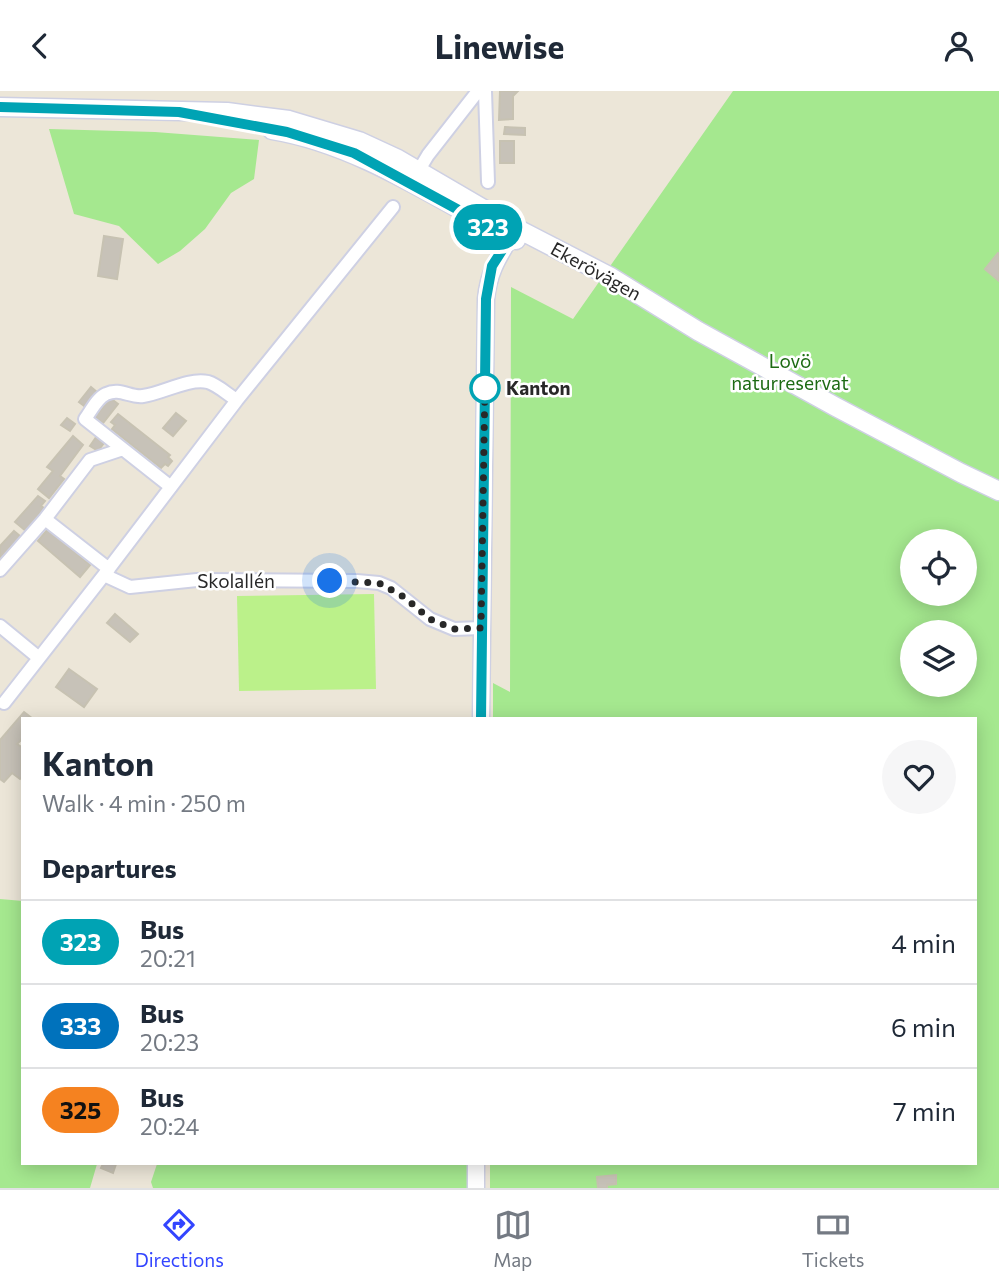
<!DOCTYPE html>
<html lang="en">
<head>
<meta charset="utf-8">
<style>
	body { margin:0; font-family:Commissioner,sans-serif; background:#f6f6f7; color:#1f2937; height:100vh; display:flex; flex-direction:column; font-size:26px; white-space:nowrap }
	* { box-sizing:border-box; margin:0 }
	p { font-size:23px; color:#747a83 }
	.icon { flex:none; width:38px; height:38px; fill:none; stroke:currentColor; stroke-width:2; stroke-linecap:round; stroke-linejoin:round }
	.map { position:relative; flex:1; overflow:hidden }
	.sheet { position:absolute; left:21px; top:626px; width:956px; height:448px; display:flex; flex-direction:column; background:#fff; border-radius:0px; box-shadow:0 4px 18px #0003 }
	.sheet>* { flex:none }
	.badge { padding:0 14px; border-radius:23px; font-size:24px; line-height:46px }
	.fabs { position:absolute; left:900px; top:438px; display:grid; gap:14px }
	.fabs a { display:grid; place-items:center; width:77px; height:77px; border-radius:50%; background:#fff; box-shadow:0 4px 18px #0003; font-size:35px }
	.you { position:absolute; width:35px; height:35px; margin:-18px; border:5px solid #fff; border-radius:50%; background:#1a73e8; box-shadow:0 0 0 10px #1a73e833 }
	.map>.badge { position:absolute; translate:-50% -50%; box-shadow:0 0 0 4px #fff }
	h2 { padding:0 21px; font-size:26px; line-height:63px }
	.round { display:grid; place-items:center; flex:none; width:74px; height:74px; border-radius:37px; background:#f6f6f7 }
	.summary { display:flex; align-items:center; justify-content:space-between; height:119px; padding:0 21px }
	h1 { font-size:33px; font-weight:700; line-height:52px }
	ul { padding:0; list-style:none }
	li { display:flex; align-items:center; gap:21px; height:84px; padding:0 21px; border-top:2px solid #e0e1e3 }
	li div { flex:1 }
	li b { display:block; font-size:26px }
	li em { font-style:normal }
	li .badge { min-width:77px; font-weight:700; text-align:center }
	header { display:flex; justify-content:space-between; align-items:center; height:91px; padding:0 21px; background:#fff; font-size:32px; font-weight:700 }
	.dock { display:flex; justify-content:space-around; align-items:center; height:98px; border-top:2px solid #e0e1e3; background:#fff; font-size:19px; color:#747a83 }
	.dock a { display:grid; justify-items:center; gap:4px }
	.dock .active { color:#3345ff }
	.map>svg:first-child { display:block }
	.green { fill:#a5e88f; fill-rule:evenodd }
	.pitch { fill:#bbf18a }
	.building { fill:#c7c2b8; stroke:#c7c2b2; stroke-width:2 }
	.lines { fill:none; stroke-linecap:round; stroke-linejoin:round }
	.minor-casing { stroke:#ced0e3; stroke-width:16 }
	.tertiary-casing { stroke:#ced0e3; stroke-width:19 }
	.secondary-casing { stroke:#ced0e3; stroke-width:21 }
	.minor { stroke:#fff; stroke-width:12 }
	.tertiary { stroke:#fff; stroke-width:16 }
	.secondary { stroke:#fff; stroke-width:18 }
	.line-casing { stroke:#fff; stroke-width:16 }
	.line { stroke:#00a3b4; stroke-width:10 }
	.walk { stroke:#282828; stroke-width:7; stroke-dasharray:0 12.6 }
	.stop-dot { fill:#fff; stroke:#00a3b4; stroke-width:3.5 }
	.labels { text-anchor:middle; stroke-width:5; stroke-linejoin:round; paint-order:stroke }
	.street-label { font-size:19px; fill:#282828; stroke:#fff }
	.park-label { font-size:19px; fill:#1d6a13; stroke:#fff }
	.stop-label { font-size:19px; font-weight:bold; fill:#282828; stroke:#fff; text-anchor:start }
</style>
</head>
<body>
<header><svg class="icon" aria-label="back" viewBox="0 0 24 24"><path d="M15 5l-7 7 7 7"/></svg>Linewise<svg class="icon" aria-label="person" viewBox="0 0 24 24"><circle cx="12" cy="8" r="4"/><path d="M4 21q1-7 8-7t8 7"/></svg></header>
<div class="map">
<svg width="999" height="1097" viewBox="0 0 999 1097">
	<rect width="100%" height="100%" fill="#ece6d8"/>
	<path class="green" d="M733 0H999V1097H490V1073H975V628H493V592L510 601 511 196 573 228ZM912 450H964V502H912ZM912 541H964V593H912Z
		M49 38 155 41 259 49 254 88 231 102 205 138 180 160 158 173 119 135 74 123Z
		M0 808 23 810V1073H97L90 1097H0Z
		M157 1073H469V1097H153L151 1091Z"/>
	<path class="pitch" d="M374 503 376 598 239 600 237 505Z"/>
	<path class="building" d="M500 0H518L513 5V28L499 29Z
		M505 36 525 37V44L504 43Z
		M500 50H514V72H500Z
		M104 145 123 148 117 188 98 185Z
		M998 162 999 163V190L985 178Z
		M91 296 98 302 87 317 79 311Z
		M110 307 118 313 103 332 95 326Z
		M176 322 186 330 173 345 163 337Z
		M118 323 170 364 168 366 172 370 168 375 165 373 161 377 112 338 115 334 111 331Z
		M67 327 75 333 70 340 61 334Z
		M99 342 107 348 98 360 90 355Z
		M73 345 83 354 60 385 64 388 49 407 38 398 53 380 47 376Z
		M38 405 45 410 41 415 44 417 26 440 15 431Z
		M48 438 90 474 80 486 38 450Z
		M14 440 21 446 13 457 11 455 0 469V455Z
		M115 523 138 543 130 551 107 532Z
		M69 578 97 598 84 616 56 596Z
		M24 621 33 628H23V647L17 653 23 657 21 674 23 685 20 688 12 682 4 691 0 688V649Z
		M103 1073H116L113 1082 101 1077Z
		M616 1084V1093L607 1094V1097H598L597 1086Z"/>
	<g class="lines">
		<defs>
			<path id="minor" d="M485 0 488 91
				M416 84 428 64 478 0
				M171 396 85 328C91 320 97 307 106 303 120 296 130 307 143 305 164 302 187 287 208 291 218 294 228 304 237 309
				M45 428 109 478
				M0 479 45 428 90 369 123 358
				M104 484 130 496 197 489 357 490 379 492 391 497 430 528 454 538 481 537
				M0 535 39 567
				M4 612 104 484 237 309 393 116"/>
			<path id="tertiary" d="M481 628 486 208C489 177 501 163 516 137
				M476 1097V1073"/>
			<path id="secondary" d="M0 16 227 21 289 29 359 50 398 68 516 137 609 185 698 240 836 316 961 382 999 400
				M272 39C359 53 439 109 516 149"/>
		</defs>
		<use href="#minor" class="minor-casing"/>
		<use href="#tertiary" class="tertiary-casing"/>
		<use href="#secondary" class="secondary-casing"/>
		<use href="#minor" class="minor"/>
		<use href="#tertiary" class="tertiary"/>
		<use href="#secondary" class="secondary"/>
	</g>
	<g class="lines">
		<defs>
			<path id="line" d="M0 16 179 21 287 41 354 62 510 147 492 175 486 208 481 628"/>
		</defs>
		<use href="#line" class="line-casing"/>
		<use href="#line" class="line"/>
		<path class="walk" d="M330 490 379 492 404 506 430 528 454 538 481 537 485 290V297"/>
	</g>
	<circle class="stop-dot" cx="485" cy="297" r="14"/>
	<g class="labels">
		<g class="street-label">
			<text transform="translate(596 180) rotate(29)" y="7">Ekerövägen</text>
			<text x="236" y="497">Skolallén</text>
		</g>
		<g class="park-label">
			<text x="790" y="277">Lovö<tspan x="790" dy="22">naturreservat</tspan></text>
		</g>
		<g class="stop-label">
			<text x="506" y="304">Kanton</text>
		</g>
	</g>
</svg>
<div class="fabs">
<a><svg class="icon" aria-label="locate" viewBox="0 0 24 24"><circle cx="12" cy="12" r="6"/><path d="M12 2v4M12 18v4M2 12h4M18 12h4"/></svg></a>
<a><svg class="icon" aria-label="layers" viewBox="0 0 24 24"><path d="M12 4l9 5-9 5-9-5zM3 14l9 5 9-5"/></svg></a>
</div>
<div class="you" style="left:330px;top:490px"></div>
<b class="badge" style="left:488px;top:136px;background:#00a3b4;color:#fff">323</b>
<section class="sheet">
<div class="summary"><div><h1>Kanton</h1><p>Walk · 4 min · 250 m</p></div><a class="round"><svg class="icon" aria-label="heart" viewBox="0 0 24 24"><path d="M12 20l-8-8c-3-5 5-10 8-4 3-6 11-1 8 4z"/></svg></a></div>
<h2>Departures</h2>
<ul>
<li><span class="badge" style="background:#00a3b4;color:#fff">323</span><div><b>Bus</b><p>20:21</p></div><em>4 min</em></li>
<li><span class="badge" style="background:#0072bc;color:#fff">333</span><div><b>Bus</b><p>20:23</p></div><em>6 min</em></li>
<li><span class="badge" style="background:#f58220;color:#111">325</span><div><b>Bus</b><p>20:24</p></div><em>7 min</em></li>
</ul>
</section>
</div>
<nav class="dock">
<a class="active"><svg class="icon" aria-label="directions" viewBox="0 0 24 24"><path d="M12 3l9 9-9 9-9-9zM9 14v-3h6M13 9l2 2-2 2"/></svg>Directions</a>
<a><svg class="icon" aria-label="map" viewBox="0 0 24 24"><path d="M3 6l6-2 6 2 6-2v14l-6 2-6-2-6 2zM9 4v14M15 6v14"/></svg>Map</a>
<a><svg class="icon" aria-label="tickets" viewBox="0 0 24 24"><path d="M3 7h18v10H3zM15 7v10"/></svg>Tickets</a>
</nav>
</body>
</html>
